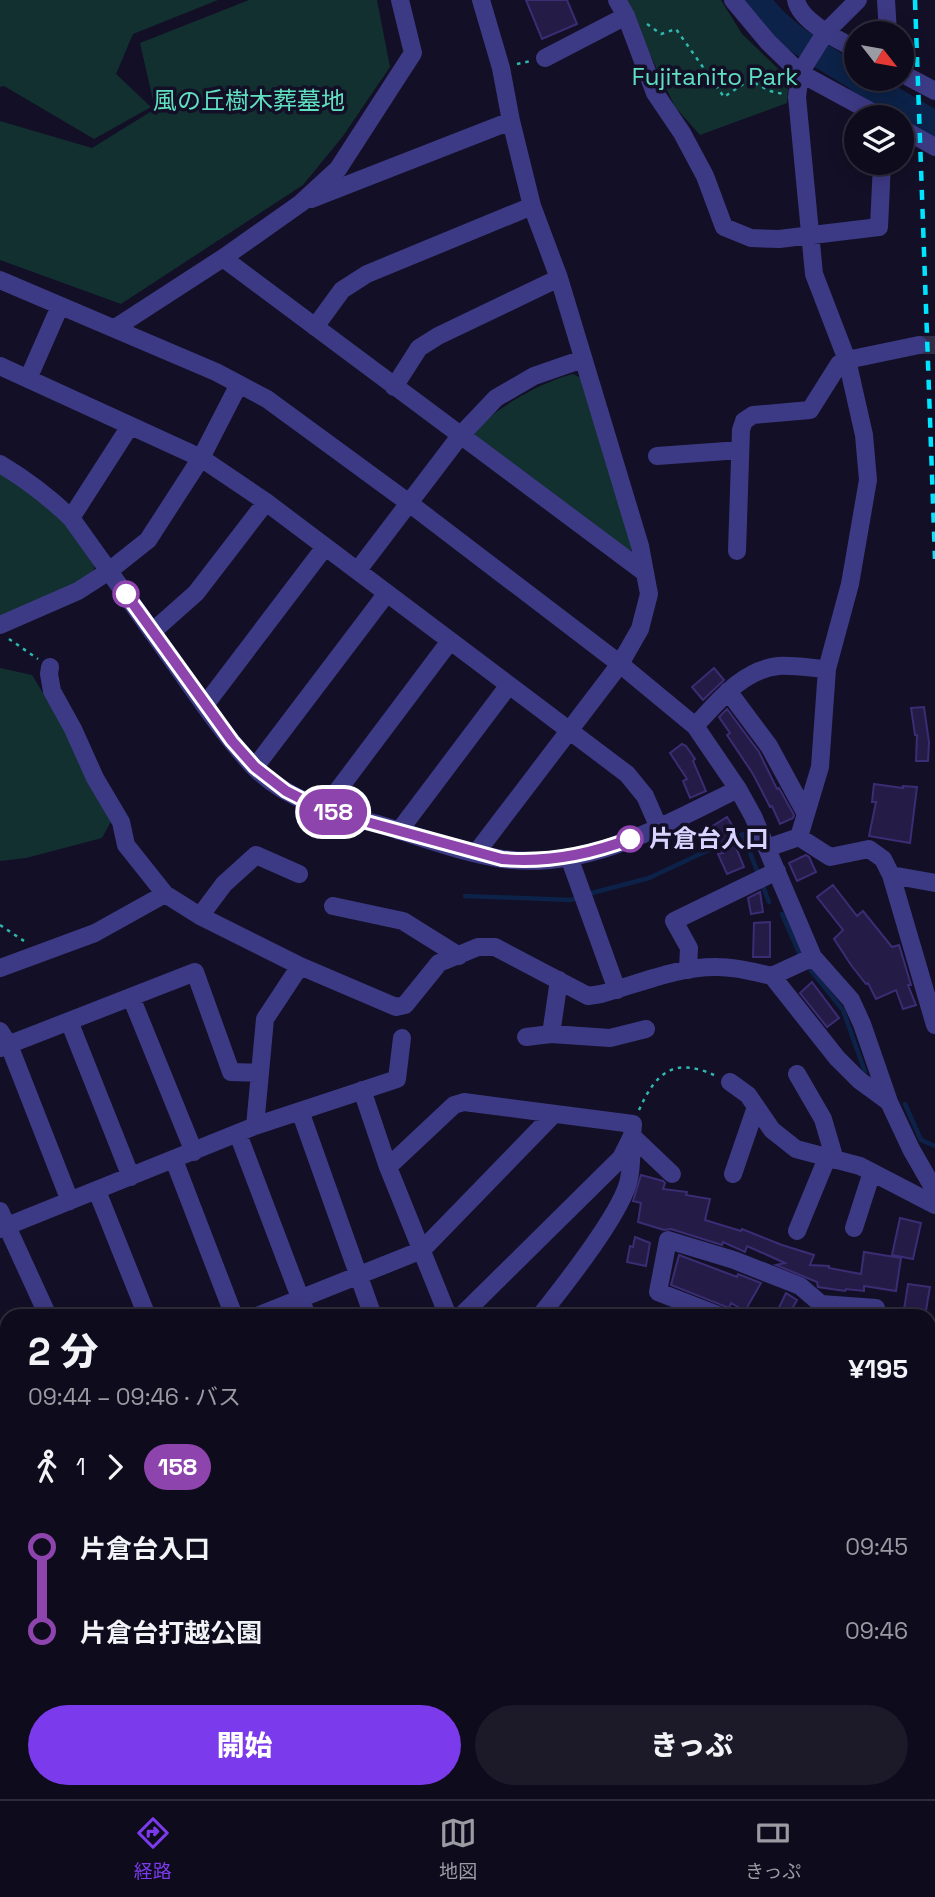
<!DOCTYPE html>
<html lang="ja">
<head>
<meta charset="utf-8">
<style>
	body { margin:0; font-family:"Space Grotesk","Noto Sans JP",sans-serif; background:#1c1929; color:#f1f3f6; height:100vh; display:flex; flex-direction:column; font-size:26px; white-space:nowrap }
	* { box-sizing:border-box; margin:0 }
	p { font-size:23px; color:#9b9ba3 }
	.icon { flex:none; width:38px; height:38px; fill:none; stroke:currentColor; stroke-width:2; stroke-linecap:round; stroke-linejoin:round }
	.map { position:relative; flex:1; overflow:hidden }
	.panel { position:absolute; left:0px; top:1309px; width:936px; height:490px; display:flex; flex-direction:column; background:#0e0b1c; border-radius:21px 21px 0 0; box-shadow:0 4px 18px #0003,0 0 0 2px #2e2b3b }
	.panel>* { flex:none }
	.badge { padding:0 14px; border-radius:23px; font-size:24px; line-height:46px }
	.needle { width:46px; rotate:121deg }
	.fabs { position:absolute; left:844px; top:21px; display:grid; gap:14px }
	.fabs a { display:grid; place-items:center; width:70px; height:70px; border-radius:50%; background:#0e0b1c; box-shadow:0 4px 18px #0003,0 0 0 2px #2e2b3b; font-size:35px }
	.map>.badge { position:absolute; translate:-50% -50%; box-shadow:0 0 0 4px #fff }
	.legs { display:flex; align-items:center; gap:10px; height:77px; padding:0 28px; font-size:23px }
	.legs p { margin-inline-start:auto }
	.head { display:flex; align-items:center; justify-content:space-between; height:119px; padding:0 28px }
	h1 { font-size:38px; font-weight:800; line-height:52px }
	.cta { display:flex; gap:14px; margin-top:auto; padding:14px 28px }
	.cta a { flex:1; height:80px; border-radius:42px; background:#7c3aed; color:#fff; font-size:28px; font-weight:800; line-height:80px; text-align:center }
	.cta a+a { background:#1c1929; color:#f1f3f6 }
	ul { padding:0 28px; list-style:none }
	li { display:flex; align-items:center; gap:24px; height:84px; font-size:26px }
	li i { display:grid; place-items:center; width:10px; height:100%; margin:0 9px; background:currentColor }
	li i::after { content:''; width:18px; height:18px; margin:-9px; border:5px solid; border-radius:50%; background:#0e0b1c }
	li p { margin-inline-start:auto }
	li:first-child i { background:linear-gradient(#0000 50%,currentColor 0) }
	li:last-child i { background:linear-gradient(currentColor 50%,#0000 0) }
	.tabs { display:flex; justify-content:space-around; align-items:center; height:98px; border-top:2px solid #2e2b3b; background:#0e0b1c; font-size:19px; color:#9b9ba3 }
	.tabs a { display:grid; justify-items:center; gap:4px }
	.tabs .selected { color:#7c3aed }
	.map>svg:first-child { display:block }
	.green { fill:#12302f }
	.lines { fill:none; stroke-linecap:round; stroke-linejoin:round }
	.stream { stroke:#0c2248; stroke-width:4.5 }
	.river { stroke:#0c2248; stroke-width:26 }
	.building { fill:#241b47; stroke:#3b2d73; stroke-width:2 }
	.minor-tunnel { stroke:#312d47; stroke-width:18; stroke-dasharray:18 9; stroke-linecap:butt }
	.path { stroke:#2fb8b0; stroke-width:2.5; stroke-dasharray:3.5 5; stroke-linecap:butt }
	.minor { stroke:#3d3a85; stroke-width:18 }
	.highway { stroke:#ff4fa3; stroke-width:21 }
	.rail { stroke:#00e5ff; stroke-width:4.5; stroke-dasharray:10 9; stroke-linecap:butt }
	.line-1-casing { stroke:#fff; stroke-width:16 }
	.line-1 { stroke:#8e44ad; stroke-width:10 }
	.stop-1-dot { fill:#fff; stroke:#8e44ad; stroke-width:3.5 }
	.labels { text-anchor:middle; stroke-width:7; stroke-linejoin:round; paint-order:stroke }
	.park-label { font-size:24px; fill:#5fe0c0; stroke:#130f26 }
	.stop-label { font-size:24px; font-weight:bold; fill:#d9d4ff; stroke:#130f26; text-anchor:start }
</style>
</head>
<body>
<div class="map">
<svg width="935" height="1799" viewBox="0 0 935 1799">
	<rect width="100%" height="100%" fill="#130f26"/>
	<path class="green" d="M0 0H218L133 34 116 74 151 107 94 139 4 86 0 87Z
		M249 0H377L390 67 343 136 303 185 121 304 0 260V121L92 148 155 109 140 43Z
		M624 0H721L742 34 789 79 787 103 700 135 675 107Z
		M573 374 581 378 634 545 628 554 472 438C484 412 546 380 573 374Z
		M0 474 47 505 68 526 94 566V570L67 591 0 618Z
		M0 668 32 675 71 739 113 818 102 838 26 858 0 861Z
		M0 1530 7 1531V1739L0 1731Z
		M51 1792H615V1799H56Z"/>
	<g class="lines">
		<path class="stream" d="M762 884 769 902
			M588 894 649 878 743 834 759 876
			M465 896 571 900 579 897
			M782 914 800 955
			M808 967 843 1010 865 1072
			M905 1104 921 1140 935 1146"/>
		<path class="river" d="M757 0C782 35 820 55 856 77
			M858 79 935 124"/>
	</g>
	<path class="building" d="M526 0H567L577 24 542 39Z
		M714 668 724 680 703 700 692 687Z
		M911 708 924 707 929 742 928 761H916L917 735H915Z
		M727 709 759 752 777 789 779 788 794 815 793 818 780 824 772 806 770 807 753 774 727 735 730 733 719 717Z
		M682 744 686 746 695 759 693 761 706 791 690 798 683 781 687 779 670 753Z
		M874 784 903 788V786L917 787 910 843 869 836 876 802H872Z
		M727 817 735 830 730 833 744 867 727 874 718 854 723 853 708 829Z
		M806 855 809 857 816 872 797 881 789 863Z
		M833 885 857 916 863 911 892 947 899 945 911 985H908L916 1005 903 1009 896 990 876 999 868 983 866 984 851 965 834 939 843 930 817 897Z
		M760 892 763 912 751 914 748 898Z
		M770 922V957H753L754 923Z
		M812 982 839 1018 827 1027 800 993Z
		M641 1175 663 1181 665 1183 663 1189 687 1192 686 1195 710 1199 705 1220 741 1231 742 1229 782 1245 814 1255 810 1265 829 1266V1268L861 1274 864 1252 901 1258 896 1291 864 1286V1291L846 1289 845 1291 818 1287 817 1282 776 1265 785 1263 747 1246 745 1252 723 1242 722 1245 671 1229 664 1230 638 1222 641 1203 633 1201Z
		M900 1218 921 1223 913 1259 892 1255Z
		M635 1237 650 1243 646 1266 627 1262 630 1246 633 1247Z
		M679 1255 737 1277 738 1274 761 1283 745 1311 731 1303 729 1308 671 1285Z
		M908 1284 930 1287 925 1316H903Z
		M786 1293 797 1300 788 1316H775Z"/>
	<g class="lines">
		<path class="minor-tunnel" d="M919 345H935"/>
		<path class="path" d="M647 24 661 34 676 29 724 97 749 80 770 91 783 94
			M517 64 531 61
			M9 639 38 659
			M0 925 24 941
			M639 1110C656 1072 674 1057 714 1075
			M0 1761 7 1768
			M32 1792 39 1799"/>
		<path class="minor" d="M617 0 626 16 655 93 682 133 705 176 724 227 751 238 779 239 879 227 882 163
			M733 0 768 42 800 73 881 117
			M796 0C800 21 838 40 856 49
			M886 0 888 33
			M545 58 626 16
			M901 73 935 91
			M901 128 935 147
			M311 199 511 121
			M223 258 644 572
			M0 280 216 372 267 399 409 503 620 664 695 726 738 789 753 816 813 957 851 1000 862 1024 889 1102 911 1149 935 1191
			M315 327 342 290 367 274 532 206
			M115 328 223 258 301 203 338 169 413 53 400 0
			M0 366 201 458 266 502 627 774 645 796 659 828
			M28 379 60 306
			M394 387 419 348 438 336 559 278
			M657 456 740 450
			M0 464C27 480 49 497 71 518 106 567 141 616 176 665 200 699 224 735 253 766 287 801 335 813 381 825 421 837 462 853 503 859 587 871 666 824 738 789
			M71 518 130 426
			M737 551 741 430 744 421 753 415 810 410 839 364 847 360 919 345
			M358 570 460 436 496 398 534 376 583 359
			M0 625 78 591 109 571 148 540 201 458 239 384
			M152 632 196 593 266 502
			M50 667 49 674 52 691 73 729 95 778 121 822 126 845 165 894 200 916 300 966 396 1007 405 1005 439 963 478 947H495L588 996 601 994C638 984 679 966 718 967 737 967 754 972 772 976L813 957
			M728 691 769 746 806 814
			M205 705 325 547
			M695 726C718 702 742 670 778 666 794 665 811 668 827 669
			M255 767 387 593
			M323 810 450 641
			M399 831 509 685
			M799 837 820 767 827 669 850 584 868 480 864 435 847 360 814 274 797 97 800 73 825 33 858 0
			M799 837 830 857 869 849 883 859 891 875 935 1025
			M767 848 799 837
			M476 853 620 664 640 629 649 594 640 546 559 278 532 206 511 121 501 68 481 0
			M569 857 617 990
			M891 875 935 883
			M333 906 403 921 459 956
			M200 916 224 884 256 855 299 874
			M0 968 95 933 165 894
			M688 970 689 948 674 921 777 871
			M772 976 837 1058 859 1080 889 1102
			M131 997 194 1152
			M69 1021 131 1177
			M0 1031 9 1045 70 1201
			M551 1034 610 1038 646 1029
			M526 1037 551 1034 559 980
			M0 1048 195 972 231 1072 260 1073 255 1126
			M260 1073 265 1019 300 966
			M797 1074 823 1119 835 1160
			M730 1082 748 1095 772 1130 796 1149 860 1166 935 1205
			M362 1090 388 1167 448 1316
			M300 1111 373 1316
			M238 1134 307 1316
			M174 1160 234 1316
			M388 1167 454 1105 464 1102 633 1124 632 1136 621 1158 461 1316
			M733 1174 756 1107
			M97 1191 147 1316
			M0 1211 48 1316
			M854 1228 872 1172
			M0 1229 255 1126 397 1079 402 1038
			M797 1231 827 1158
			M257 1316 422 1250 553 1115
			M540 1316C562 1288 623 1212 629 1179 632 1165 631 1150 632 1136L672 1174
			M720 1316 658 1292 668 1240 734 1260 800 1286 821 1304 876 1308 877 1316
			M935 1338V1366
			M0 1406 4 1416
			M929 1431 935 1420
			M0 1488 7 1486
			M929 1609 935 1613
			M720 1792 722 1799
			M807 1792 820 1799
			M676 1799 683 1792"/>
		<path class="highway" d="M0 1785 14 1799"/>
		<path class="rail" d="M915 0 935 559"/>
	</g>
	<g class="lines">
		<defs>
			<path id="line-1" d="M126 594 232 741 255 767 286 791 323 810 502 859C547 863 588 855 630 839"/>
		</defs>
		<use href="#line-1" class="line-1-casing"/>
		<use href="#line-1" class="line-1"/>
	</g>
	<g class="stop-1-dot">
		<circle cx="126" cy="594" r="12"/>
		<circle cx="630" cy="839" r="12"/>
	</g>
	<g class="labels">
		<g class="park-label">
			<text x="715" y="85">Fujitanito Park</text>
			<text x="249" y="109">風の丘樹木葬墓地</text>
		</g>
		<g class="stop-label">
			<text x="649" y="847">片倉台入口</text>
		</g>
	</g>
</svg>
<div class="fabs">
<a><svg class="needle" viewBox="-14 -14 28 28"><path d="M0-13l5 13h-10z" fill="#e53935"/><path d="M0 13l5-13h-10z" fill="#9b9ba3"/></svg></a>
<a><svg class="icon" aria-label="layers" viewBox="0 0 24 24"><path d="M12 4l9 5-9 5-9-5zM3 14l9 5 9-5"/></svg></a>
</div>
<b class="badge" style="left:333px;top:812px;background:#8e44ad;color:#fff">158</b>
<section class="panel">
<div class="head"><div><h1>2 分</h1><p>09:44 – 09:46 · バス</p></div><b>¥195</b></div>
<div class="legs"><svg class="icon" aria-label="walk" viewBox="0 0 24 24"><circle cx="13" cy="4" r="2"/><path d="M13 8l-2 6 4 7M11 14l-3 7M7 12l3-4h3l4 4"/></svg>1<svg class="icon" aria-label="forward" viewBox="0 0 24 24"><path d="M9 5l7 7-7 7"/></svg><b class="badge" style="background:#8e44ad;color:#fff">158</b></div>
<ul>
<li><i style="color:#8e44ad"></i><b>片倉台入口</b><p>09:45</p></li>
<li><i style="color:#8e44ad"></i><b>片倉台打越公園</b><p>09:46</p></li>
</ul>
<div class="cta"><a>開始</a><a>きっぷ</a></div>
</section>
</div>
<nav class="tabs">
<a class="selected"><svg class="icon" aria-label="directions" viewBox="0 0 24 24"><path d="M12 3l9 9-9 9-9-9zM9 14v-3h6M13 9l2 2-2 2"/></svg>経路</a>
<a><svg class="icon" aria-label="map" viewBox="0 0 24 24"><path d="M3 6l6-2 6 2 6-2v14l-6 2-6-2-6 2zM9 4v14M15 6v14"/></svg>地図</a>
<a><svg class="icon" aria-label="tickets" viewBox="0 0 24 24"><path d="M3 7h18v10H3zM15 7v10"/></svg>きっぷ</a>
</nav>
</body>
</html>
